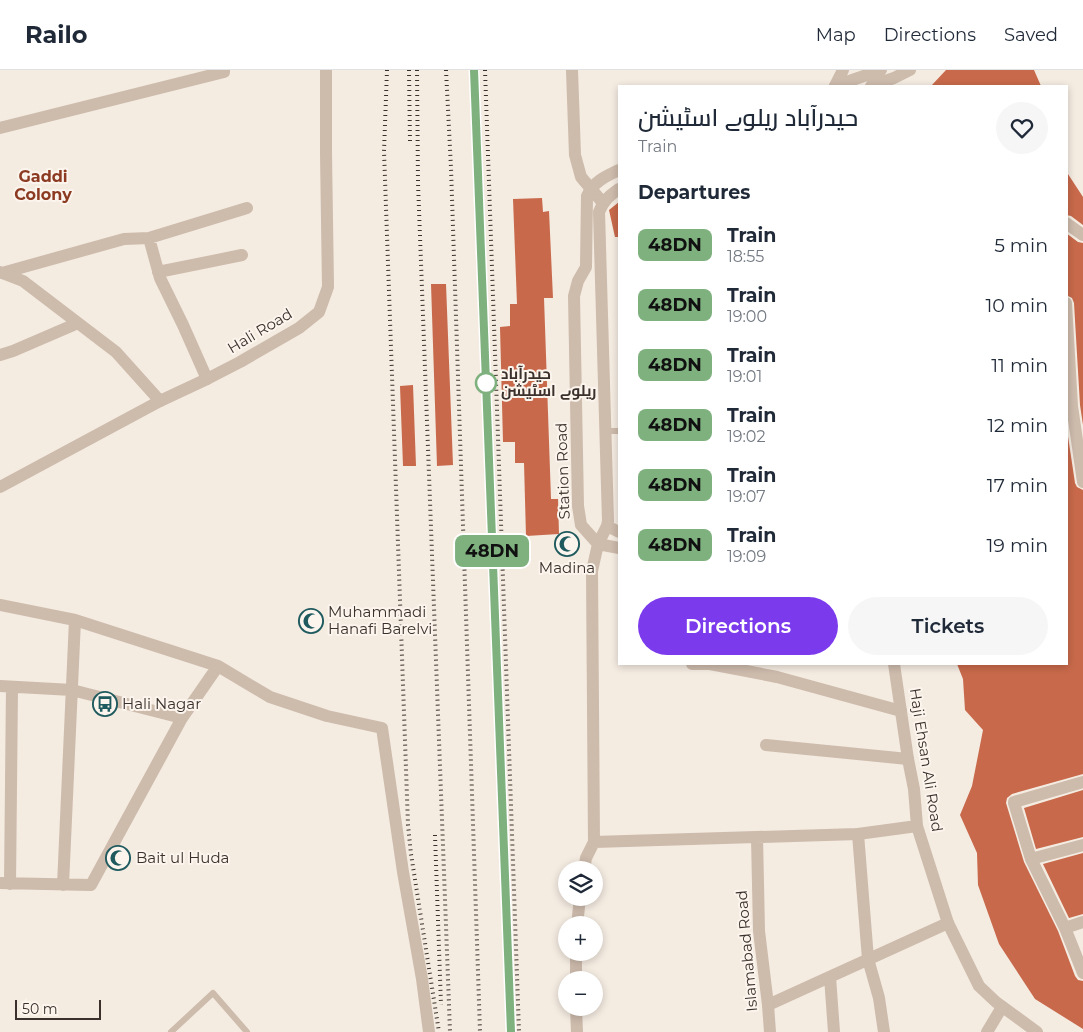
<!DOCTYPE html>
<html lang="en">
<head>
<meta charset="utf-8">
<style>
	body { margin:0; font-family:Montserrat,Cairo,sans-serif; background:#f6f6f7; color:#1f2937; height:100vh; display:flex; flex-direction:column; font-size:19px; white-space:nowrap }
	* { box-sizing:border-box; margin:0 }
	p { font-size:16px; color:#747a83 }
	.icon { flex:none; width:28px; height:28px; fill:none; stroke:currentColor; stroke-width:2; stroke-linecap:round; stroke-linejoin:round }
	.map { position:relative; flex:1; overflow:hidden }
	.details { position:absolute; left:618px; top:15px; width:450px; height:580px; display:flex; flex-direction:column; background:#fff; border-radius:0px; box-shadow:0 2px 8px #0003 }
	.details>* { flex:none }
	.badge { padding:0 10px; border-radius:8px; font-size:18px; line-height:32px }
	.fabs { position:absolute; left:558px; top:791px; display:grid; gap:10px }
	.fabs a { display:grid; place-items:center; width:45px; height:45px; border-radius:50%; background:#fff; box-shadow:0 2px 8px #0003; font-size:25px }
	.scale { position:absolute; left:15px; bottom:12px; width:86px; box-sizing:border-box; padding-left:5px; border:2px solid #3b302b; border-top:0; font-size:14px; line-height:18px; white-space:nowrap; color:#3b302b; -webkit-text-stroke:4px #fbf5ee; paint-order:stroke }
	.map>.badge { position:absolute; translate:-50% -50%; box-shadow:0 0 0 2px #fff }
	h2 { padding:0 20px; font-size:19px; line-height:45px }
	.round { display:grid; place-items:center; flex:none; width:52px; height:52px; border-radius:26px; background:#f6f6f7 }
	.headline { display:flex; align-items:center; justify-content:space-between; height:85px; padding:0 20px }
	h1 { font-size:24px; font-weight:600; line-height:38px }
	.cta { display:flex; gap:10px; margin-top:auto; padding:10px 20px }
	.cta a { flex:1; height:58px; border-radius:30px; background:#7c3aed; color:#fff; font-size:20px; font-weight:600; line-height:58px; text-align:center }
	.cta a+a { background:#f6f6f7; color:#1f2937 }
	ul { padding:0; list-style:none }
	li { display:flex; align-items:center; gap:15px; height:60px; padding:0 20px }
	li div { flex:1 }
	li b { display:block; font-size:19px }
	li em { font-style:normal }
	li .badge { min-width:55px; font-weight:700; text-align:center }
	header { display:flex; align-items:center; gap:30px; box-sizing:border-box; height:70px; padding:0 25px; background:#fff; border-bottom:1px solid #e0e1e3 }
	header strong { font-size:24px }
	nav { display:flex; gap:28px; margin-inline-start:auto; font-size:18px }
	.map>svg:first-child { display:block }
	.building { fill:#c8694b }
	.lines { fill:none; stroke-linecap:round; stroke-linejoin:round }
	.service { stroke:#cdbbac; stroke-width:6 }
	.minor { stroke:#cdbbac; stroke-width:12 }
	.tertiary { stroke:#cdbbac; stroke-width:12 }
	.rail { stroke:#3b302b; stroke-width:4; stroke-dasharray:1 4; stroke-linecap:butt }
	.line-casing { stroke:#fff; stroke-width:11 }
	.line { stroke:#7fb17f; stroke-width:8 }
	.stop-dot { fill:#fff; stroke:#7fb17f; stroke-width:2.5 }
	.labels { text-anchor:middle; stroke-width:4; stroke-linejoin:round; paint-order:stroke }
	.street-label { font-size:15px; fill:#3b302b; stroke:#fbf5ee }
	.stop-label { font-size:15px; font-weight:bold; fill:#3b302b; stroke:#fbf5ee; text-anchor:start }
	.poi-label { font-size:15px; fill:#3b302b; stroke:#fbf5ee; text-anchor:start }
	.neighbourhood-label { font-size:16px; font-weight:bold; fill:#8c3b22; stroke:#fbf5ee }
</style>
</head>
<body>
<header>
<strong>Railo</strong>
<nav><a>Map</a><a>Directions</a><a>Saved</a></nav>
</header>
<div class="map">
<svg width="1083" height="962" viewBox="0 0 1083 962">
	<rect width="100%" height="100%" fill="#f4ebe1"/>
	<path class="building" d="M946 0H1034L1041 16H931Z
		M1066 101 1083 127V155L1071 146 1066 145Z
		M542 128 543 142 549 141 553 228H544L551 429H558L559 464 526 466 524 393H515V372H503L500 257 510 256V234H517L513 129Z
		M619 132V167H615L609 140Z
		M1066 163 1078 172 1083 173V355L1080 335 1074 233 1072 228 1066 225Z
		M431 214H446L453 395 437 396Z
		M413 315 416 396H403L400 316Z
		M1066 353 1075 413 1077 417 1083 420V704L1012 724 1007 728 1006 733 1024 792 1058 861 1075 906 1078 910 1083 911V959L1035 929 999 874 978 815 977 783 960 745 972 716 983 660 965 640 963 609 957 594H1066Z
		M1083 720V767L1036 779 1024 738Z
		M1083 783V844L1069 848 1043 794Z"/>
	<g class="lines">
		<path class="service" d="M606 361H619
			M171 962 213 923 247 962"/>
		<path class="minor" d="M572 0 575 85 581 107 603 133
			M835 16 843 0
			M0 58 224 2V0
			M1066 153 1083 165
			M149 168 247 138
			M0 202 23 211 116 282 160 331
			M158 202 242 185
			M2 203 124 169 149 168 160 208 183 255 207 309
			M1066 233 1072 336 1083 412
			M0 285 13 281 78 253
			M0 535 75 550 218 596 270 627 327 646 382 658 403 802 422 909 429 962
			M692 594H710L777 607 901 641
			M0 616 72 620 182 648
			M766 675 908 689
			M1083 712 1014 732V733L1031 789 1065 858 1083 903
			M858 764 868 889 879 928 884 962
			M1031 789 1083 775
			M0 813 91 815 182 648 218 596
			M10 814 12 617
			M63 815 75 550
			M1065 858 1083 852
			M830 907 834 962
			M768 935 948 853
			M987 962 1002 937"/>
		<path class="tertiary" d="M835 16 881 0
			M871 16 894 8 910 0
			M0 417 160 331 207 309 240 292 299 258 319 242 328 217 326 83V0
			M607 456 619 462
			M598 474 581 455 578 436 574 226 578 211 586 197 587 126C593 112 606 106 619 100
			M598 474 619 478
			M894 594 908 689 914 719 917 756 948 853 979 916 996 932 1037 962
			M757 767 759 861 768 935 770 962
			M594 772 858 764 917 756
			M584 800 586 788 594 772 592 501 598 474 607 456 608 451 599 142C604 130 609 126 619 119
			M577 855 580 828
			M576 910V882
			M576 938 577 962"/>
		<path class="rail" d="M387 0 384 81 408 755 411 784 439 962
			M409 0 410 73
			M417 0 418 113 450 962
			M446 0 451 98 480 962
			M474 0 511 962
			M485 0 519 962
			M435 765 441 935"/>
	</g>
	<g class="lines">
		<defs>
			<path id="line" d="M474 0 511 962"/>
		</defs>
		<use href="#line" class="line-casing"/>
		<use href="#line" class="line"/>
	</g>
	<defs>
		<symbol id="mosque-ring" viewBox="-11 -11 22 22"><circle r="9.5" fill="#fbf5ee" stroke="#1f5a5e" stroke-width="1.5"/><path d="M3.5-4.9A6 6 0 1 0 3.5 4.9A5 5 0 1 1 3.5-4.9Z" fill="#1f5a5e"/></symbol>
		<symbol id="bus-ring" viewBox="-11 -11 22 22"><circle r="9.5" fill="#fbf5ee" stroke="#1f5a5e" stroke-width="1.5"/><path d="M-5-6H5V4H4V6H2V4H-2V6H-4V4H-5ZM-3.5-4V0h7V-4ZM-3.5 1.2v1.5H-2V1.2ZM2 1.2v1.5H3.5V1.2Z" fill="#1f5a5e"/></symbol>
	</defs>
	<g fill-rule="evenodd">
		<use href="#mosque-ring" x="553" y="460" width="28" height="28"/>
		<use href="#mosque-ring" x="297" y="537" width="28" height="28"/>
		<use href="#bus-ring" x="91" y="620" width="28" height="28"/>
		<use href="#mosque-ring" x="104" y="774" width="28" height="28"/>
	</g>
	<circle class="stop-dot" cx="486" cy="313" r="10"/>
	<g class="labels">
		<g class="street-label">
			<text transform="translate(260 261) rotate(-31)" y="5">Hali Road</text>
			<text transform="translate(563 401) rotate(-92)" y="5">Station Road</text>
			<text transform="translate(926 690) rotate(81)" y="5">Haji Ehsan Ali Road</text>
			<text transform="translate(747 881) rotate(-95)" y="5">Islamabad Road</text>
		</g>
		<g class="stop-label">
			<text x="501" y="309">حیدرآباد<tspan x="501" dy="17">ریلوے اسٹیشن</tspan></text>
		</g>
		<g class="poi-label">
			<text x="567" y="503" text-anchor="middle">Madina</text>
			<text x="328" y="547">Muhammadi<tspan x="328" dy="17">Hanafi Barelvi</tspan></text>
			<text x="122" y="639">Hali Nagar</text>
			<text x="136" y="793">Bait ul Huda</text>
		</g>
		<g class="neighbourhood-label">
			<text x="43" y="112">Gaddi<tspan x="43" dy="18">Colony</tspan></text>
		</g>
	</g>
</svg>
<div class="fabs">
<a><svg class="icon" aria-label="layers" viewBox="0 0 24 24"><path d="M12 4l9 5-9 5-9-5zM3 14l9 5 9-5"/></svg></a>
<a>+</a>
<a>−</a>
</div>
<div class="scale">50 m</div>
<b class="badge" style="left:492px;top:481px;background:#7fb17f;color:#111">48DN</b>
<section class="details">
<div class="headline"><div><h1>حیدرآباد ریلوے اسٹیشن</h1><p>Train</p></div><a class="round"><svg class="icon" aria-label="heart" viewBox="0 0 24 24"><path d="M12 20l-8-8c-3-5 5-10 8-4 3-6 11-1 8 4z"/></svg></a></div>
<h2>Departures</h2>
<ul>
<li><span class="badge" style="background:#7fb17f;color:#111">48DN</span><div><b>Train</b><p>18:55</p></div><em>5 min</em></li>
<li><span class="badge" style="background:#7fb17f;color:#111">48DN</span><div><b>Train</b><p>19:00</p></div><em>10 min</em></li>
<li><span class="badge" style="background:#7fb17f;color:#111">48DN</span><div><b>Train</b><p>19:01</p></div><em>11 min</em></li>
<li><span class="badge" style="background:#7fb17f;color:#111">48DN</span><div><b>Train</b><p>19:02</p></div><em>12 min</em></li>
<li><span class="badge" style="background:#7fb17f;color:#111">48DN</span><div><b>Train</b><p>19:07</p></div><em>17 min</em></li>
<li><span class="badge" style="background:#7fb17f;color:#111">48DN</span><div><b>Train</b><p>19:09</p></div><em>19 min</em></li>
</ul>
<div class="cta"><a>Directions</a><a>Tickets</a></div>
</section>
</div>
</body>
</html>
